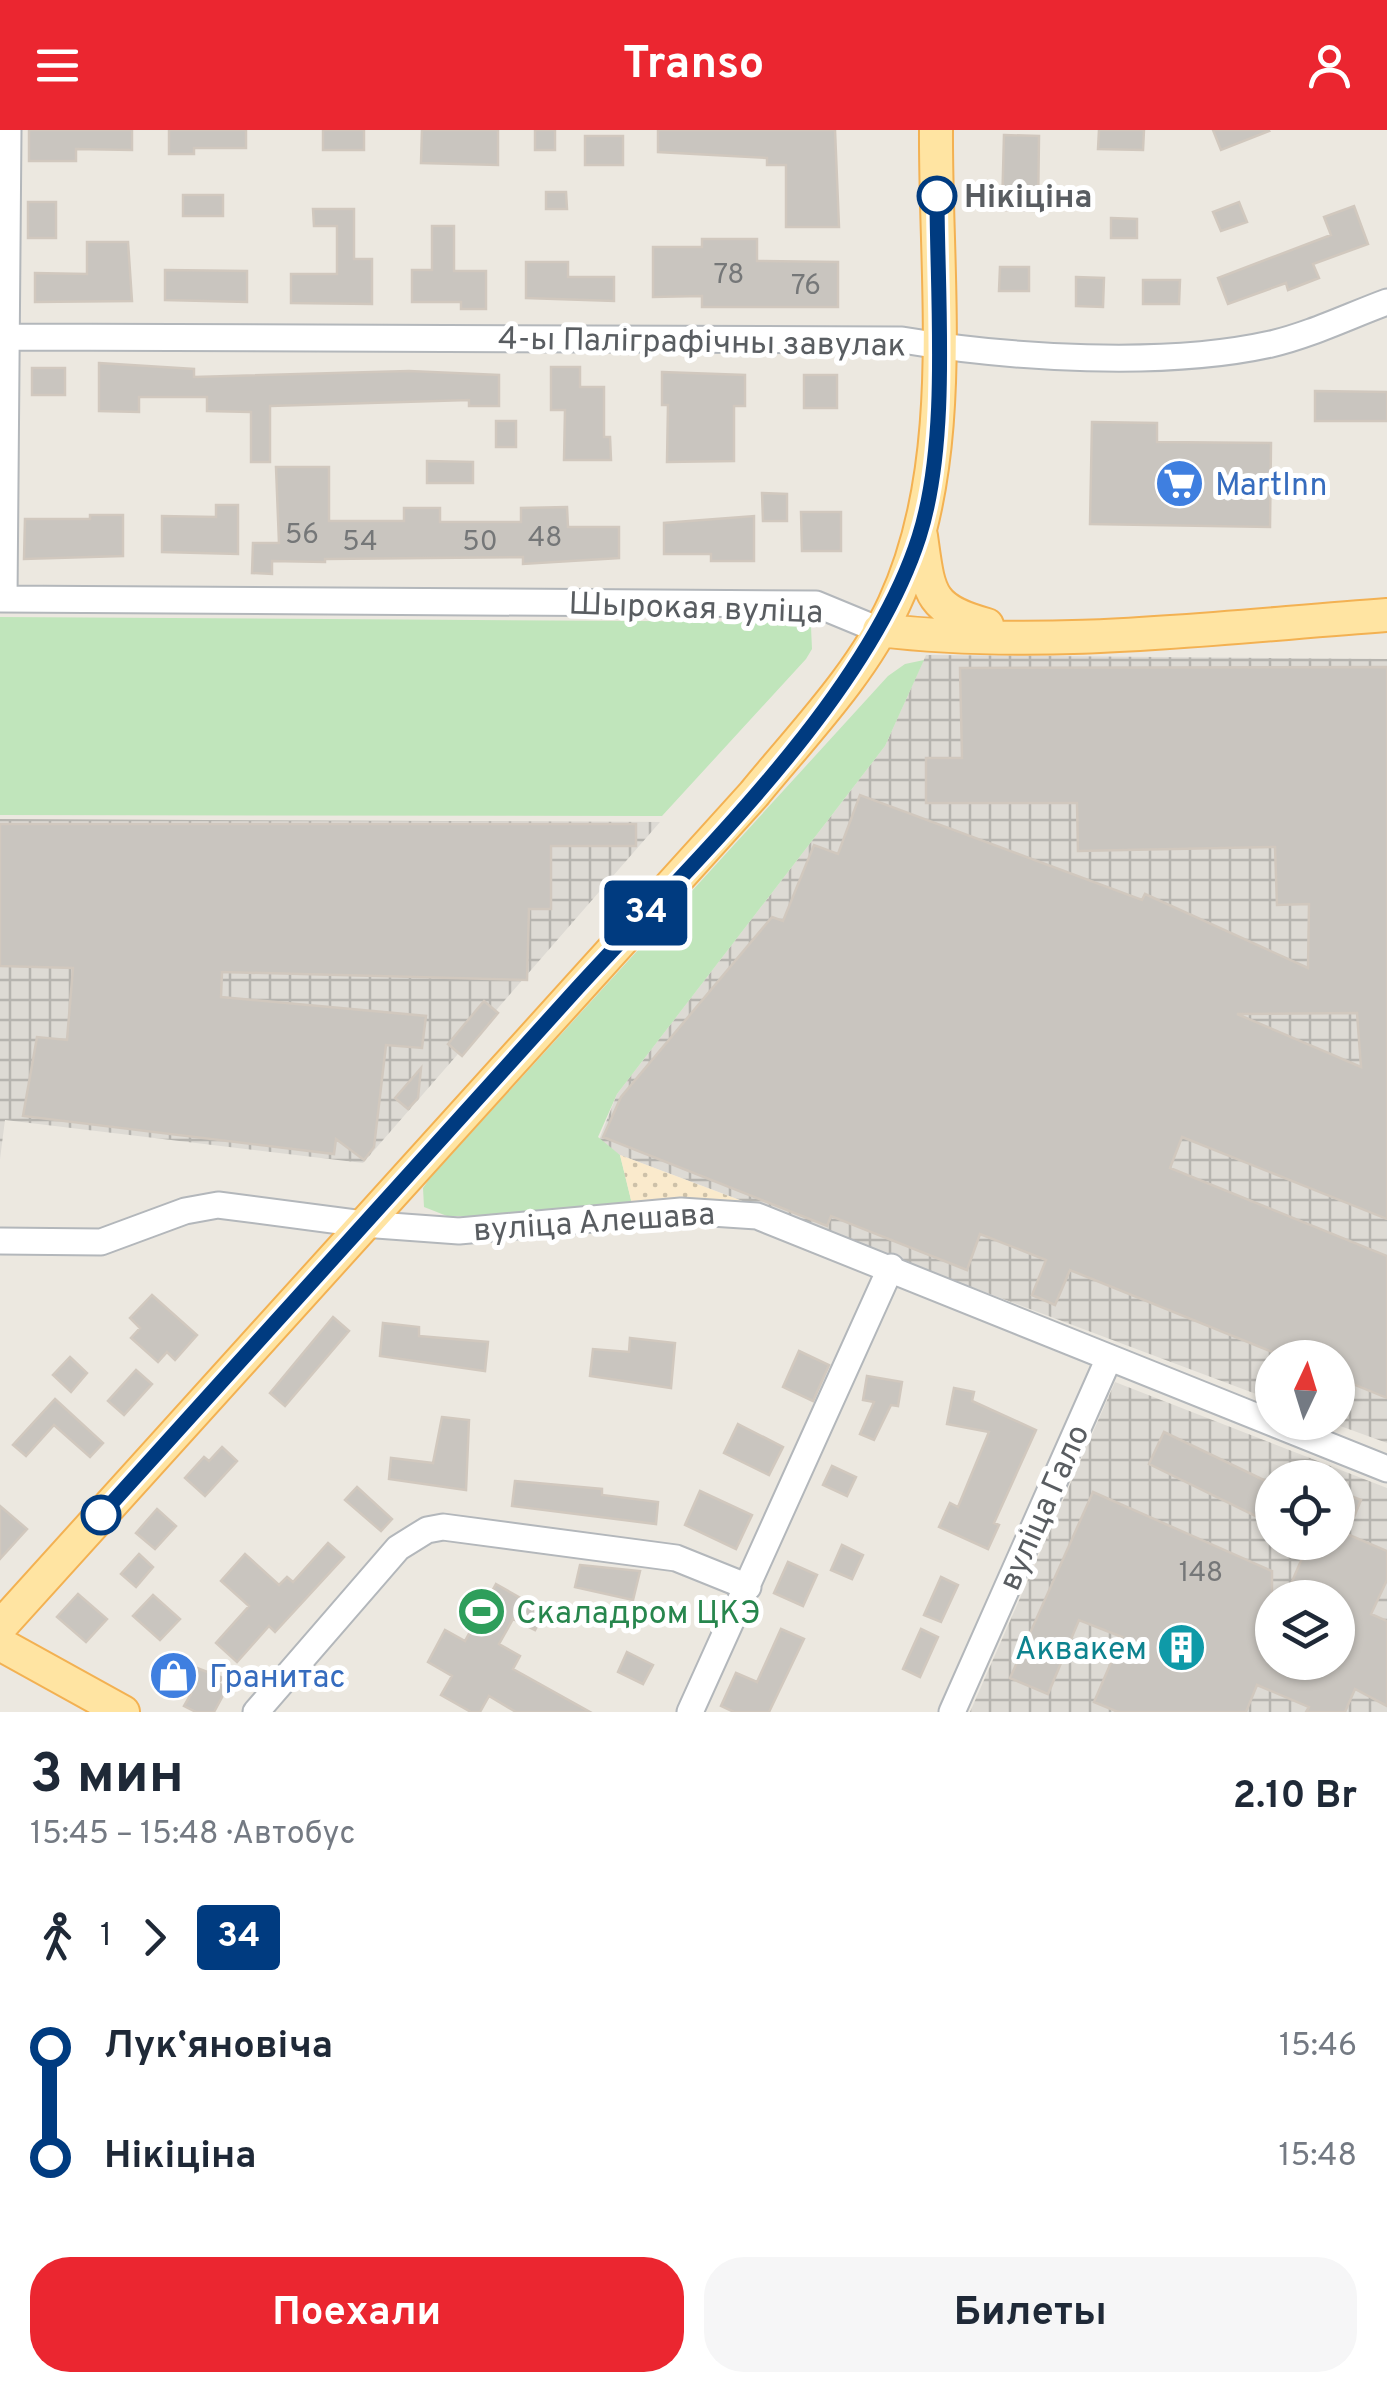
<!DOCTYPE html>
<html lang="ru">
<head>
<meta charset="utf-8">
<style>
	body { margin:0; font-family:Overpass,sans-serif; background:#f6f6f7; color:#1f2937; height:100vh; display:flex; flex-direction:column; font-size:38px; white-space:nowrap }
	* { box-sizing:border-box; margin:0 }
	p { font-size:32px; color:#747a83 }
	.icon { flex:none; width:55px; height:55px; fill:none; stroke:currentColor; stroke-width:2; stroke-linecap:round; stroke-linejoin:round }
	.map { position:relative; height:1582px; overflow:hidden }
	.panel { display:flex; flex-direction:column; background:#fff; flex:1 }
	.panel>* { flex:none }
	.badge { padding:0 20px; border-radius:8px; font-size:35px; line-height:65px }
	.needle { width:65px; rotate:4deg }
	.controls { position:absolute; left:1255px; top:1210px; display:grid; gap:20px }
	.controls a { display:grid; place-items:center; width:100px; height:100px; border-radius:50%; background:#fff; box-shadow:0 2px 8px #0004; font-size:50px }
	.map>.badge { position:absolute; translate:-50% -50%; box-shadow:0 0 0 5px #fff }
	.legs { display:flex; align-items:center; gap:15px; height:110px; padding:0 30px; font-size:32px }
	.legs p { margin-inline-start:auto }
	.overview { display:flex; align-items:center; justify-content:space-between; height:170px; padding:0 30px }
	h1 { font-size:55px; font-weight:700; line-height:75px }
	.primary-button { display:flex; gap:20px; margin-top:auto; padding:20px 30px }
	.primary-button a { flex:1; height:115px; border-radius:40px; background:#eb2630; color:#fff; font-size:40px; font-weight:700; line-height:115px; text-align:center }
	.primary-button a+a { background:#f6f6f7; color:#1f2937 }
	ul { padding:0 30px; list-style:none }
	li { display:flex; align-items:center; gap:35px; height:110px; font-size:38px }
	li i { display:grid; place-items:center; width:15px; height:100%; margin:0 12px; background:currentColor }
	li i::after { content:''; width:25px; height:25px; margin:-12px; border:8px solid; border-radius:50%; background:#fff }
	li p { margin-inline-start:auto }
	li:first-child i { background:linear-gradient(#0000 50%,currentColor 0) }
	li:last-child i { background:linear-gradient(currentColor 50%,#0000 0) }
	header { display:flex; justify-content:space-between; align-items:center; height:130px; padding:0 30px; background:#eb2630; color:#fff; font-size:45px; font-weight:700 }
	.map>svg:first-child { display:block }
	.industrial { fill:url(#industrial-grid); fill-rule:evenodd }
	.green { fill:#c0e5bb }
	.sand { fill:url(#sand-dots) }
	.building { fill:#c9c5bf; stroke:#d1c8be; stroke-width:2.5; fill-rule:evenodd }
	.lines { fill:none; stroke-linecap:round; stroke-linejoin:round }
	.minor-casing { stroke:#b3b7bb; stroke-width:29 }
	.major-casing { stroke:#f3b152; stroke-width:36 }
	.minor { stroke:#fff; stroke-width:25 }
	.major { stroke:#ffe4a2; stroke-width:32 }
	.line-1-casing { stroke:#fff; stroke-width:22 }
	.line-1 { stroke:#003b80; stroke-width:15 }
	.stop-1-dot { fill:#fff; stroke:#003b80; stroke-width:5 }
	.labels { text-anchor:middle; stroke-width:10; stroke-linejoin:round; paint-order:stroke }
	.number-label { font-size:28px; fill:#757778 }
	.stop-label { font-size:32px; font-weight:bold; fill:#595d61; stroke:#fff; text-anchor:start }
	.street-label { font-size:32px; fill:#595d61; stroke:#fff }
	.shop-label { font-size:32px; fill:#366cbe; stroke:#fff; text-anchor:start }
	.leisure-label { font-size:32px; fill:#27864d; stroke:#fff; text-anchor:start }
	.culture-label { font-size:32px; fill:#0d838f; stroke:#fff; text-anchor:end }
</style>
</head>
<body>
<header><svg class="icon" aria-label="menu" viewBox="0 0 24 24"><path d="M4 6h16M4 12h16M4 18h16"/></svg>Transo<svg class="icon" aria-label="person" viewBox="0 0 24 24"><circle cx="12" cy="8" r="4"/><path d="M4 21q1-7 8-7t8 7"/></svg></header>
<div class="map">
<svg width="1387" height="1582" viewBox="0 0 1387 1582">
	<defs>
		<pattern id="industrial-grid" width="8" height="8" patternUnits="userSpaceOnUse" patternTransform="scale(2.5)"><rect width="8" height="8" fill="#dddad4"/><path d="M0 4h8M4 0v8" fill="none" stroke="#b6b4af"/></pattern>
		<pattern id="sand-dots" width="8" height="8" patternUnits="userSpaceOnUse" patternTransform="scale(2.5)"><rect width="8" height="8" fill="#faeacc"/><path d="M2 2h.1M6 6h.1" fill="none" stroke="#cdc1a9" stroke-width="1.8" stroke-linecap="round"/></pattern>
	</defs>
	<rect width="100%" height="100%" fill="#ece8e0"/>
	<path class="industrial" d="M926 525 1387 529V1313L1332 1293 1338 1292V1228H1272V1270L620 1025 599 1010 617 964 885 616Z
		M0 689 660 692 363 1033 5 990 0 1029Z
		M1115 1252 1387 1358V1582H970ZM1272 1348H1338V1412H1272ZM1272 1468H1338V1532H1272Z"/>
	<path class="green" d="M0 487 800 492 811 497 812 519 806 529 662 686 0 685Z
		M924 530 885 616 617 964 598 1007 620 1025 632 1074 472 1086H447L424 1077 423 1058 430 1048 888 546 905 534Z"/>
	<path class="sand" d="M620 1025 742 1071 632 1074Z"/>
	<path class="building" d="M29 0H132V20L76 19V31H29Z
		M169 0H246V18H194V24H169Z
		M323 0H364V20H323Z
		M422 0H498V35L421 33Z
		M535 0H555V20H535Z
		M658 0H835L839 97H786V35H767V28L658 22Z
		M1099 0H1144L1143 20 1098 19Z
		M1213 0H1268L1269 1 1221 20Z
		M1004 5 1039 6 1038 81 1002 80Z
		M585 6H623V35H585Z
		M546 62H566L567 79H546Z
		M183 65H223V86H183Z
		M28 72H56V108H28Z
		M1239 72 1247 92 1221 101 1213 82Z
		M1354 76 1368 114 1313 134 1319 148 1288 160 1286 153 1228 174 1218 148 1331 105 1324 87Z
		M313 79H354V129H372V174L291 173V144H337V96H314Z
		M1111 88 1137 89V108H1111Z
		M432 96H454V141H486V179H461V172H412V140H432Z
		M702 109H757V131L838 132V177H702V166L653 167V117H702Z
		M87 112H128L132 171 35 172V143L87 144Z
		M526 132H568V147H614V171L526 168Z
		M1000 137H1029V161H999Z
		M165 140 247 141V172L165 170Z
		M1076 147 1104 148 1103 177 1076 176Z
		M1143 150H1180L1179 174H1143Z
		M99 233 194 239V247L409 241 499 245V276H469V270L270 276V332H251V282L207 281V267H139V282L99 281Z
		M551 237H580V257H604V307H610L611 330H564L565 280H551Z
		M32 238H65V265H32Z
		M662 242 745 245V276H734V331L667 332 668 275H662Z
		M804 245H837V278H804Z
		M1315 261 1387 262V291H1315Z
		M496 291H516V317H496Z
		M1092 292 1157 293V312L1271 313 1270 397 1090 394Z
		M427 331 473 332V353H427Z
		M276 337H329V391H404V378H440V392H521V378L567 377 568 397H619V428L523 434V427L325 429V432L272 431V444L252 443 253 413H279Z
		M762 363 787 364V391H763Z
		M216 375H238V424L162 422V386L216 387Z
		M801 382H841V421H802Z
		M90 385H123V426L24 429 25 389H90Z
		M754 386V431H711V424H664V393Z
		M1387 537V1089L1182 1007 1170 1038 1387 1126V1268L1338 1248V1228H1287L1070 1140 1055 1175 1032 1165 1046 1130 980 1104 967 1140 831 1086 827 1096 603 1007 621 967 772 787 783 791 814 715 838 724 860 665 1142 770 1145 764 1308 838 1309 774 1277 775 1275 717 1078 721 1077 673H926V628H962L960 538ZM1357 883 1361 937 1237 884Z
		M0 694H636V716H551V779H529L527 850 222 842 221 867 426 886 422 918 386 915 374 1017 364 1030 336 1009 334 1024 23 986 37 907 67 910 73 838 0 836Z
		M484 871 498 883 462 926 448 914Z
		M421 938 418 968 408 979 395 968Z
		M152 1165 197 1205 175 1230 167 1222 158 1232 131 1208 140 1198 130 1188Z
		M333 1187 349 1201 285 1276 270 1263Z
		M383 1193 419 1197V1206L488 1212 485 1241 380 1226Z
		M630 1208 675 1213 671 1258 590 1246 593 1219 629 1222Z
		M799 1221 829 1235 813 1271 783 1257Z
		M70 1227 87 1243 71 1262 53 1245Z
		M136 1240 152 1254 124 1285 108 1271Z
		M867 1246 902 1252 898 1276 891 1275 874 1310 860 1304 874 1272 863 1270Z
		M954 1258 974 1262 972 1271 1036 1300 994 1393 999 1395 988 1419 939 1397 950 1373 958 1377 989 1302 947 1294Z
		M55 1269 103 1313 90 1327 54 1295 26 1326 13 1315Z
		M442 1287 469 1290 466 1360 389 1349 391 1328 433 1333Z
		M738 1294 783 1317 769 1345 724 1323Z
		M1164 1302 1272 1354V1394L1149 1334Z
		M222 1317 237 1331 205 1366 185 1348 204 1327 209 1331Z
		M832 1336 856 1347 847 1366 823 1355Z
		M515 1351 602 1359V1365L658 1372 656 1394 512 1376Z
		M357 1357 392 1389 381 1401 345 1370Z
		M700 1361 752 1385 736 1419 685 1395Z
		M1338 1361 1361 1370 1347 1404 1387 1421V1450L1371 1484 1387 1491V1576L1355 1559 1345 1582H1306L1309 1577 1257 1555 1246 1582H1118L1094 1572 1122 1507 1079 1490 1048 1564 1010 1548 1093 1362 1272 1441V1532H1338V1468H1285L1309 1412H1338Z
		M0 1376 27 1399 0 1429Z
		M157 1379 176 1396 155 1419 136 1403Z
		M328 1413 344 1427 275 1502 269 1496 237 1532 216 1513 249 1476 221 1451 245 1424 279 1455 287 1447 293 1452Z
		M842 1415 863 1425 852 1449 831 1440Z
		M139 1424 153 1437 136 1457 121 1444Z
		M788 1432 817 1445 803 1476 774 1463Z
		M580 1435 640 1441 633 1470 575 1457Z
		M941 1447 958 1455 941 1492 924 1485Z
		M496 1454 545 1482 535 1500 513 1489 499 1514 520 1526 513 1539 590 1582H516L489 1566 480 1582H471L441 1565 452 1546 428 1532 445 1500 465 1511Z
		M78 1464 107 1489 86 1512 57 1487Z
		M153 1465 180 1489 160 1510 133 1486Z
		M781 1499 804 1509 769 1582H734L721 1576 736 1543 757 1552Z
		M921 1499 938 1507 920 1547 903 1539Z
		M627 1522 653 1535 643 1554 618 1542Z
		M166 1526 223 1548 218 1553 227 1558 214 1582H196L184 1576 191 1564 157 1550Z"/>
	<g class="lines">
		<defs>
			<path id="minor" d="M8 207 902 210C1010 228 1164 238 1271 214 1310 205 1349 186 1387 172
				M0 469 816 474 879 500
				M4 469 8 0
				M0 1111 101 1112 185 1081 218 1075 363 1094 459 1101 681 1081 757 1086 1387 1339
				M256 1582 398 1418 427 1400 443 1397 676 1428 748 1457
				M690 1582 891 1137
				M952 1582 1109 1228"/>
			<path id="major" d="M921 406C929 463 928 479 987 495
				M879 500C1047 520 1220 497 1387 485
				M0 1497 754 664C803 604 861 545 894 474 960 332 935 153 936 0
				M0 1514 123 1582"/>
		</defs>
		<use href="#minor" class="minor-casing"/>
		<use href="#major" class="major-casing"/>
		<use href="#minor" class="minor"/>
		<use href="#major" class="major"/>
	</g>
	<g class="lines">
		<defs>
			<path id="line-1" d="M101 1385C258 1211 415 1038 572 864 688 736 866 572 919 407 950 310 937 168 937 66"/>
		</defs>
		<use href="#line-1" class="line-1-casing"/>
		<use href="#line-1" class="line-1"/>
	</g>
	<defs>
		<symbol id="supermarket-disc" viewBox="-11 -11 22 22"><circle r="9.5" fill="#3f7fe0" stroke="#fff"/><path d="M-6-5.5h2.5l.6 2H6L4.5 2H-2.5L-4.4-4H-6ZM-1.5 3.2a1.3 1.3 0 1 0 .1 0ZM3 3.2a1.3 1.3 0 1 0 .1 0Z" fill="#fff"/></symbol>
		<symbol id="stadium-disc" viewBox="-11 -11 22 22"><circle r="9.5" fill="#2e9e5b" stroke="#fff"/><path d="M0-5a6.5 5 0 1 0 0 10a6.5 5 0 1 0 0-10ZM-3.5-1.8h7v3.6h-7Z" fill="#fff"/></symbol>
		<symbol id="building-disc" viewBox="-11 -11 22 22"><circle r="9.5" fill="#0f9aa8" stroke="#fff"/><path d="M-4-6H4V6H1V3H-1V6H-4ZM-2.5-4.3h1.7v1.8h-1.7ZM.8-4.3h1.7v1.8H.8ZM-2.5-1h1.7V.8h-1.7ZM.8-1h1.7V.8H.8Z" fill="#fff"/></symbol>
		<symbol id="shop-disc" viewBox="-11 -11 22 22"><circle r="9.5" fill="#3f7fe0" stroke="#fff"/><path d="M-5-2.5h2.3a2.7 3.5 0 0 1 5.4 0H5L5.5 6h-11ZM-1.5-2.5h3a1.5 2.3 0 0 0-3 0Z" fill="#fff"/></symbol>
	</defs>
	<g fill-rule="evenodd">
		<use href="#supermarket-disc" x="1152" y="326" width="55" height="55"/>
		<use href="#stadium-disc" x="454" y="1454" width="55" height="55"/>
		<use href="#building-disc" x="1154" y="1490" width="55" height="55"/>
		<use href="#shop-disc" x="146" y="1518" width="55" height="55"/>
	</g>
	<g class="stop-1-dot">
		<circle cx="937" cy="66" r="18"/>
		<circle cx="101" cy="1385" r="18"/>
	</g>
	<g class="labels">
		<g class="number-label">
			<text x="729" y="153">78</text>
			<text x="806" y="164">76</text>
			<text x="302" y="413">56</text>
			<text x="545" y="416">48</text>
			<text x="360" y="420">54</text>
			<text x="480" y="420">50</text>
			<text x="1201" y="1451">148</text>
		</g>
		<g class="stop-label">
			<text x="964" y="77">Нікіціна</text>
		</g>
		<g class="street-label">
			<text transform="translate(702 211) rotate(1)" y="11">4-ы Паліграфічны завулак</text>
			<text transform="translate(696 477) rotate(2)" y="11">Шырокая вуліца</text>
			<text transform="translate(594 1091) rotate(-4)" y="11">вуліца Алешава</text>
			<text transform="translate(1043 1377) rotate(-66)" y="11">вуліца Гало</text>
		</g>
		<g class="shop-label">
			<text x="1215" y="365">MartInn</text>
			<text x="209" y="1557">Гранитас</text>
		</g>
		<g class="leisure-label">
			<text x="516" y="1493">Скаладром ЦКЭ</text>
		</g>
		<g class="culture-label">
			<text x="1147" y="1529">Аквакем</text>
		</g>
	</g>
</svg>
<div class="controls">
<a><svg class="needle" viewBox="-14 -14 28 28"><path d="M0-13l5 13h-10z" fill="#e53935"/><path d="M0 13l5-13h-10z" fill="#747a83"/></svg></a>
<a><svg class="icon" aria-label="locate" viewBox="0 0 24 24"><circle cx="12" cy="12" r="6"/><path d="M12 2v4M12 18v4M2 12h4M18 12h4"/></svg></a>
<a><svg class="icon" aria-label="layers" viewBox="0 0 24 24"><path d="M12 4l9 5-9 5-9-5zM3 14l9 5 9-5"/></svg></a>
</div>
<b class="badge" style="left:646px;top:783px;background:#003b80;color:#fff">34</b>
</div>
<section class="panel">
<div class="overview"><div><h1>3 мин</h1><p>15:45 – 15:48 · Автобус</p></div><b>2.10 Br</b></div>
<div class="legs"><svg class="icon" aria-label="walk" viewBox="0 0 24 24"><circle cx="13" cy="4" r="2"/><path d="M13 8l-2 6 4 7M11 14l-3 7M7 12l3-4h3l4 4"/></svg>1<svg class="icon" aria-label="forward" viewBox="0 0 24 24"><path d="M9 5l7 7-7 7"/></svg><b class="badge" style="background:#003b80;color:#fff">34</b></div>
<ul>
<li><i style="color:#003b80"></i><b>Лукʼяновіча</b><p>15:46</p></li>
<li><i style="color:#003b80"></i><b>Нікіціна</b><p>15:48</p></li>
</ul>
<div class="primary-button"><a>Поехали</a><a>Билеты</a></div>
</section>
</body>
</html>
